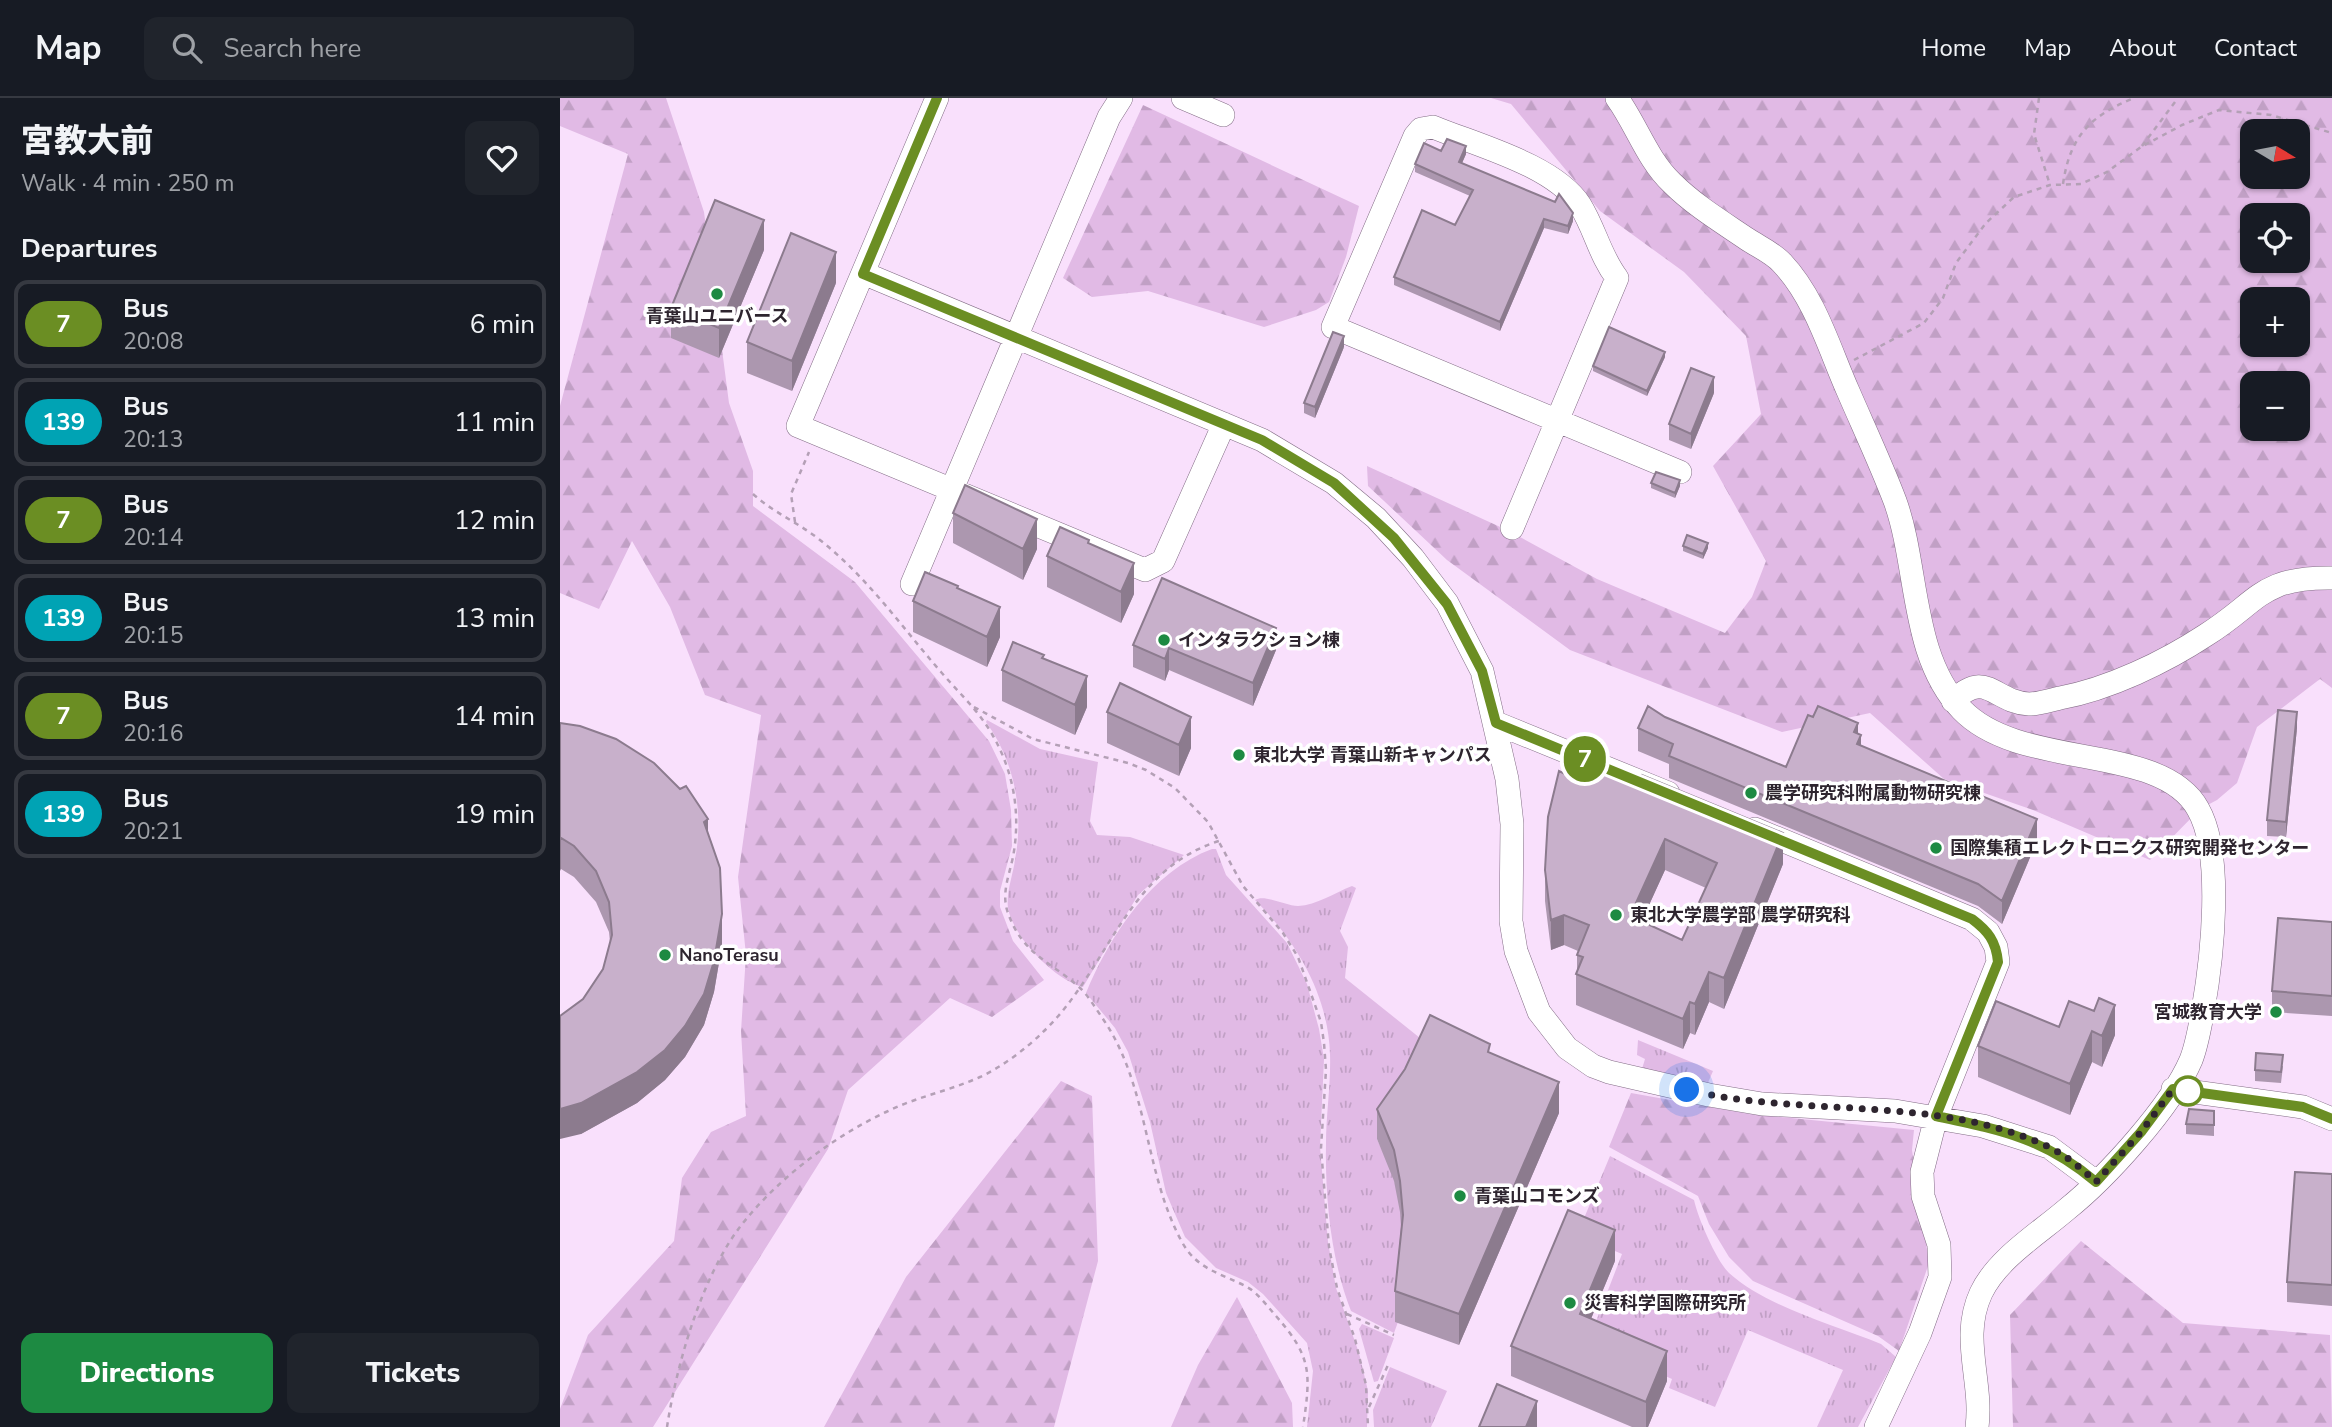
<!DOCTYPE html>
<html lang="en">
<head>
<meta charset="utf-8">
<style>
	body { margin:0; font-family:"Nunito Sans","Noto Sans JP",sans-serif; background:#20242c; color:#f1f3f6; height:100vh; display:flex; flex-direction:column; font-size:26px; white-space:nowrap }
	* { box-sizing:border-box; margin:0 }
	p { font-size:23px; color:#9ea1a6 }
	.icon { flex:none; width:38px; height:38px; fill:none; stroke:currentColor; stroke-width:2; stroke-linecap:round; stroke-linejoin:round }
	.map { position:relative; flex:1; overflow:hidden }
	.panel { display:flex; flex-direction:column; background:#171b24; width:560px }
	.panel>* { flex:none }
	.badge { padding:0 14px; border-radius:23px; font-size:24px; line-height:46px }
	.needle { width:46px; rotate:100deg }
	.controls { position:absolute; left:1680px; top:21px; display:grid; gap:14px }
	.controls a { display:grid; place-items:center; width:70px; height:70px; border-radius:14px; background:#171b24; box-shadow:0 2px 5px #0004; font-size:35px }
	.you { position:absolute; width:35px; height:35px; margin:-18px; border:5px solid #fff; border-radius:50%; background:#1a73e8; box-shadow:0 0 0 10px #1a73e833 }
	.map>.badge { position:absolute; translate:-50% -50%; box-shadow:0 0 0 4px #fff }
	h2 { padding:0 21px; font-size:26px; line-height:63px }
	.round { display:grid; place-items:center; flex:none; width:74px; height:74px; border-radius:14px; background:#20242c }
	.summary { display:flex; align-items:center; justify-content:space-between; height:119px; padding:0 21px }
	h1 { font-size:33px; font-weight:800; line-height:52px }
	.primary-button { display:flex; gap:14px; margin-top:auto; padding:14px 21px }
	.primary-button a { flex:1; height:80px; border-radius:14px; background:#1d8a42; color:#fff; font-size:28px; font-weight:800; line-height:80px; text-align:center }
	.primary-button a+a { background:#20242c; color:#f1f3f6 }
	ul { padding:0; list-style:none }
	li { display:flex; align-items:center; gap:21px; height:88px; margin:0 14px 10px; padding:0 7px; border:4px solid #363941; border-radius:14px }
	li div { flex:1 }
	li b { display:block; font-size:26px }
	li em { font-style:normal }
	li .badge { min-width:77px; font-weight:700; text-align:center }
	header { display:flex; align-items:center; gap:42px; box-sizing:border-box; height:98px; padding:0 35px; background:#171b24; border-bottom:2px solid #363941 }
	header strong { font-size:33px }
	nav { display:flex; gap:38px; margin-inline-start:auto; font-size:24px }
	.search { width:490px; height:63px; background:#20242c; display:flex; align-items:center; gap:18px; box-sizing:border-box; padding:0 24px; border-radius:14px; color:#9ea1a6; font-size:26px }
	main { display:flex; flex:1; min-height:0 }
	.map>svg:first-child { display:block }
	.grass { fill:url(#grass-tufts) }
	.forest { fill:url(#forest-firs); fill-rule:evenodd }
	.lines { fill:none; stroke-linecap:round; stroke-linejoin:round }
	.minor-casing { stroke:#836d86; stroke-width:24 }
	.path { stroke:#b4a0b6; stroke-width:2.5; stroke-dasharray:5 5; stroke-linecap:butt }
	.minor { stroke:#fff; stroke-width:23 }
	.wall { fill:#ac97af; fill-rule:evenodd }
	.shaded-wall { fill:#8c7b8e }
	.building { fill:#c8b0cb; stroke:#8c7b8e; stroke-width:2; fill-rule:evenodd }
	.line-casing { stroke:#fff; stroke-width:16 }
	.line { stroke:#6b8e23; stroke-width:10 }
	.walk { stroke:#2e252f; stroke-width:7; stroke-dasharray:0 12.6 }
	.poi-dot { fill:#1d8a42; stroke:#fff; stroke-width:2.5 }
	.stop-dot { fill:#fff; stroke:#6b8e23; stroke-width:3.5 }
	.labels { text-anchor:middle; stroke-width:7; stroke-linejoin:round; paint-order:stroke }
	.poi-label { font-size:18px; font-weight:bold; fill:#2e252f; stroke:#fff; text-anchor:start }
</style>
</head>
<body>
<header>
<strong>Map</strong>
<div class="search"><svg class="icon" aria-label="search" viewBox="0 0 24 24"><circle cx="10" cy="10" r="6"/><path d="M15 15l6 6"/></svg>Search here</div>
<nav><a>Home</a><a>Map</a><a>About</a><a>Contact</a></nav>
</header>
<main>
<section class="panel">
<div class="summary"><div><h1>宮教大前</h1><p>Walk · 4 min · 250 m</p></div><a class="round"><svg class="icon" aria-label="heart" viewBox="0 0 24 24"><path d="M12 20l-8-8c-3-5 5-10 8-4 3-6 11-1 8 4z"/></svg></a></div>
<h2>Departures</h2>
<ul>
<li><span class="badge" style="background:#6b8e23;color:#fff">7</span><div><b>Bus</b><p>20:08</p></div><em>6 min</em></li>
<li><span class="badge" style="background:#00a3b4;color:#fff">139</span><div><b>Bus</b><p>20:13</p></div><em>11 min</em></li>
<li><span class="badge" style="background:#6b8e23;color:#fff">7</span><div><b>Bus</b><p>20:14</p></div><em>12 min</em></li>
<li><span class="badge" style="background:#00a3b4;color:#fff">139</span><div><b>Bus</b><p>20:15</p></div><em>13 min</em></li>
<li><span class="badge" style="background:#6b8e23;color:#fff">7</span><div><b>Bus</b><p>20:16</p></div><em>14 min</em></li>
<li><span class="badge" style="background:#00a3b4;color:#fff">139</span><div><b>Bus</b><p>20:21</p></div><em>19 min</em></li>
</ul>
<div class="primary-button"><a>Directions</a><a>Tickets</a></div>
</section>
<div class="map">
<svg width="1772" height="1329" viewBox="0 0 1772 1329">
	<defs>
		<pattern id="grass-tufts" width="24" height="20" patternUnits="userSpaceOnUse" patternTransform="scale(1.75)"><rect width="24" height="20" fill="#e1bae5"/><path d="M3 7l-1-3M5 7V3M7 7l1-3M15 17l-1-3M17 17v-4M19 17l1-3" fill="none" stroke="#c1a0c5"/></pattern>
		<pattern id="forest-firs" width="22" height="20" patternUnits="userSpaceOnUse" patternTransform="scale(1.75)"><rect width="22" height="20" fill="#e1bae5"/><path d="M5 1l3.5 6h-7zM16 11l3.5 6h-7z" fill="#c1a0c5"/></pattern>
	</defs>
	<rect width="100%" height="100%" fill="#f9e0fc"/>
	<path class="grass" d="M427 622 480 651 538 664 530 723 537 737 570 739 624 757 578 797 523 889C495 882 453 839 448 810 446 794 453 777 455 762 464 714 455 664 426 624Z
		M652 751H656L666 777 727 845 747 886 759 931 764 961 760 1049 768 1144 776 1190 799 1255 808 1293 807 1329H747L753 1273 747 1245 703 1196 688 1184 656 1170 625 1139 606 1095 590 1024 568 954 555 930 526 895C550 837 592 773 652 751Z
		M792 788 796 790 780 833 788 849 785 880 870 948 817 1041C823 1055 830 1068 834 1082 848 1128 841 1178 838 1224L834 1235 791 1213C771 1162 765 1101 766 1046 766 1016 771 986 770 956 768 896 736 843 695 802 705 796 725 808 738 808 757 807 774 795 792 788Z
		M1078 942 1153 973 1147 987 1082 971 1085 961 1077 957Z
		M1050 1058 1134 1102C1138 1120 1156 1162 1169 1175 1207 1209 1274 1227 1321 1246L1336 1259 1298 1329H1257L1283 1272 1188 1232 1155 1309 1109 1290 1112 1281 1028 1244 1062 1156 1017 1137Z
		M802 1226 834 1240 818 1283 814 1284 799 1231Z
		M830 1269 887 1293 871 1329H814L813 1312Z"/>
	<path class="forest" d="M0 0H106L144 114 169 305 193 373V408L295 484 429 643 445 676 451 712 452 748 440 793V809L453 843 484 882 432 919 390 900 288 992 268 1051 93 1329H0V1311L28 1237 114 1143 122 1080 151 1034 186 1018 181 933 186 857 178 779 201 617 145 597 110 509 72 443 39 511 0 495V308L68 56 0 28Z
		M931 0H1772V590L1760 581 1697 629 1677 685 1657 702 1640 711 1590 762 1473 712 1384 681 1310 615 1222 634 1010 552 887 462 808 388 807 368 949 433 1037 481 1165 535 1192 499 1206 463 1153 368 1201 316 1186 238 1124 174 1040 113 951 6ZM1692 33H1738V79H1692ZM1692 117H1738V163H1692ZM1692 201H1738V247H1692ZM1692 285H1738V331H1692Z
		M583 7 799 108 786 159 769 204 756 212 704 229 588 193 532 199 503 180Z
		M501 983 532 998 538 1163 494 1329H264L346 1179Z
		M1071 995 1189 1016 1354 1032 1352 1052 1369 1165 1339 1253 1318 1238 1193 1183 1169 1159 1149 1126 1138 1098 1049 1049Z
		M1521 1143 1623 1225 1770 1237 1772 1329H1453L1450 1217Z
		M677 1199 732 1305 733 1329H611L638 1267Z"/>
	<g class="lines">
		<defs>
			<path id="minor" d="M377 0 238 328 585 472 603 463 664 326
				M623 0 663 17
				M1057 0C1077 28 1087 61 1112 85 1134 107 1162 124 1187 141 1199 149 1213 155 1222 165 1255 200 1269 250 1288 293 1304 330 1321 366 1335 403 1359 469 1350 558 1402 612 1461 673 1601 644 1638 711 1664 756 1652 861 1643 912 1640 928 1637 947 1631 962 1611 1009 1546 1080 1506 1112 1478 1136 1437 1161 1421 1195 1400 1240 1423 1283 1417 1329
				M303 175 702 342 774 385 816 420 853 460 887 505 922 573 947 681 952 726 951 823 956 853 979 914 1007 950 1033 968 1049 974 1149 997 1202 1006 1335 1013 1423 1028 1489 1049 1536 1084
				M952 430 1057 180C1040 158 1035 131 1020 107 994 67 916 47 873 29L861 31 855 38 773 229 1120 374
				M352 486 549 19 561 0
				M1393 603C1427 570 1433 604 1469 606 1479 606 1491 602 1500 600 1549 591 1605 564 1646 537 1700 503 1700 479 1772 480
				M936 625 1108 695
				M1195 731 1412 821 1428 834 1436 849 1438 864 1376 1019 1362 1074 1363 1098 1379 1147 1380 1179 1360 1235 1316 1329
				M1613 991 1743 1009 1772 1021"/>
		</defs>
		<use href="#minor" class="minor-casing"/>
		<path class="path" d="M1479 0 1474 36 1490 87
			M1582 48 1618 0
			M1503 86C1510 38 1530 18 1574 0
			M1294 262 1364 225 1383 200 1396 165 1426 125 1454 99 1490 87 1521 86 1547 74 1581 49 1622 27 1659 12 1711 17 1772 35
			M193 396C214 415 239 425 260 442 308 480 341 528 381 574 399 595 418 612 432 636 454 674 461 716 453 759 449 778 441 796 448 815 463 857 490 863 519 889 528 897 536 911 543 921 589 988 584 1075 622 1144 637 1172 663 1176 687 1189 698 1195 707 1208 716 1218 752 1259 751 1275 743 1329
			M235 424 231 396 249 354
			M414 609 473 641 568 665 586 672 615 690 648 724 683 788 723 835 738 859 761 924 764 945 766 972 761 1050 769 1149 777 1190 795 1241 806 1287 808 1329
			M787 1216 834 1237
			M809 1309 828 1267
			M107 1329C117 1264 144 1169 188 1119 224 1076 275 1038 326 1014 356 999 389 993 420 979 442 969 467 950 484 933 548 872 566 772 659 743"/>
		<use href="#minor" class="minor"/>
	</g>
	<path class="wall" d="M881 53 906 56 902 65 1013 123 1008 136 984 130 940 233 834 187V179L895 127 910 98 855 74V66Z
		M204 152 159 260 111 240V210Z
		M276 185 232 293 187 275V244Z
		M784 249 755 320 744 315V305Z
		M1105 259 1087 298 1033 273V268Z
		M1154 295 1131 351 1109 342V326Z
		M1091 385 1120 388 1115 400 1091 390Z
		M393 415 477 451 463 482 393 445Z
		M529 446 574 496 561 525 487 489V458Z
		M1123 448 1148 450 1143 461 1123 453Z
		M398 490 440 539 427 569 353 534V503Z
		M573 547 716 552 693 608 609 572 605 583 573 569Z
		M442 572 527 609 515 637 442 603Z
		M547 614 631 650 619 678 547 645Z
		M1105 619 1226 669 1298 635 1301 647 1477 743 1442 826 1418 808 1109 680V666L1078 653V630Z
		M0 625 148 735 162 847 154 894 144 927 125 959 105 982 77 1005 21 1036 23 901 43 871 50 844 49 834 36 804 14 779 1 771Z
		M1737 630 1726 739 1707 738V722Z
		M1013 680 1223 766 1164 911 1149 904 1135 937 1130 935 1123 951 1016 907V876L1017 873V857L1018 853 1004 847 991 852 985 803V772ZM1105 772 1146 790 1122 842 1081 824Z
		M1772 824V918L1712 914V893Z
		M1499 929 1555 937 1542 969 1532 964 1510 1017 1418 979V948Z
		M930 955 999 1015 899 1247 835 1224V1193L841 1129 840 1114 834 1083 817 1041V1011Z
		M1723 968 1721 985 1695 983V972Z
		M1654 1013V1038L1626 1036V1026Z
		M1772 1076V1208L1727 1204V1184Z
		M1055 1163 1031 1221 1107 1283 1088 1329H1072L951 1278V1248Z"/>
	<path class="shaded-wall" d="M906 48V56L899 72V64Z
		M1013 115V123L1008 136V128Z
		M984 121V130L940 233V224Z
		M204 122V152L159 260V230Z
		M276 154V185L232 293V263Z
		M784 238V249L755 320V309Z
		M1105 254V259L1087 298V293Z
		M1154 279V295L1131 351V336Z
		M1120 382V388L1115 400V395Z
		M477 421V451L463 482V451Z
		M1148 445V450L1143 461V456Z
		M574 465V496L561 525V494Z
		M440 509V539L427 569V539Z
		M716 530V552L693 608V585Z
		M609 550V572L605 583V561Z
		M527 578V609L515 637V607Z
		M1737 614V630L1726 739V724Z
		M631 619V650L619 678V647Z
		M1298 625V643L1301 637V659L1294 634Z
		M148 721V751L144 724Z
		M1477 721V743L1442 826V803Z
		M1223 735V766L1164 911V880Z
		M1 740V771L0 773V742Z
		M1105 741V772L1070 849V818Z
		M162 816V847L154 894 144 927 125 959 105 982 77 1005 21 1036 0 1041V1011Z
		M1004 817V847L991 852V822Z
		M1149 874V904L1135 937V906Z
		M1130 904V935L1123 951V921Z
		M1555 907V937L1542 969V938Z
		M1532 933V964L1510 1017V986Z
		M999 984V1015L899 1247V1216Z
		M1055 1132V1163L1020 1247V1216Z
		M1107 1253V1283L1088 1329H1086V1304Z
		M977 1303V1329H966Z"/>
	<path class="building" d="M887 41 906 48 899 64 995 104 999 96 1013 115 1008 128 984 121 940 224 834 179 862 112 895 127 913 92 855 66 864 45 881 53Z
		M155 102 204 122 159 230 111 210Z
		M231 135 276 154 232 263 187 244Z
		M1049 229 1105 254 1087 293 1033 268Z
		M773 234 784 238 755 309 744 305Z
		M1131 270 1154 279 1131 336 1109 326Z
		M1096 374 1120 382 1115 395 1091 385Z
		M405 387 477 421 463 451 393 415Z
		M500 429 529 442 528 445 574 465 561 494 487 458Z
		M1127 437 1148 445 1143 456 1123 448Z
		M365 474 398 488 397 490 440 509 427 539 353 503Z
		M602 480 716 530 693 585 609 550 605 561 573 547Z
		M453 544 484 557 482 560 527 578 515 607 442 572Z
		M560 585 631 619 619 647 547 614Z
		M1088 608 1105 619 1226 669 1248 617 1253 619 1258 608 1298 625 1294 634 1301 637 1297 646 1477 721 1442 803 1418 786 1109 658 1113 646 1078 630Z
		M1718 612 1737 614 1726 724 1707 722Z
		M0 625 20 628 56 641 94 665 120 691 126 688 148 721 144 724 160 770 162 816 154 863 144 896 125 928 105 952 77 974 21 1005 0 1011V918L23 901 43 871 52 837 49 804 36 773 14 748 1 740 0 742Z
		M1021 662 1077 688 1082 677 1223 735 1164 880 1149 874 1135 906 1130 904 1123 921 1016 876 1023 859 1017 857 1029 827 1004 817 991 822 985 772 988 719 999 673 1013 680ZM1105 741 1157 765 1122 842 1070 818Z
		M1718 820 1772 824V898L1712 893Z
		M1539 900 1555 907 1542 938 1532 933 1510 986 1418 948 1436 903 1499 929 1509 903 1534 913Z
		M870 917 930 946 928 954 999 984 899 1216 835 1193 843 1117 840 1083 834 1052 817 1011 845 971Z
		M1696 955 1723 957 1721 974 1695 972Z
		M1629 1011 1654 1013V1027L1626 1026Z
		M1735 1074 1772 1076V1187L1727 1184Z
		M1008 1112 1055 1132 1020 1216 1107 1253 1086 1304 951 1248Z
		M937 1286 977 1303 966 1329H919Z"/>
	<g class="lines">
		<defs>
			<path id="line" d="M377 0 303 176 702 342 774 385 834 440 887 506 922 573 936 625 1412 821C1428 833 1436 843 1438 864L1376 1018C1441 1032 1484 1040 1536 1084L1581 1034 1613 991 1743 1009 1772 1021"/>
		</defs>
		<use href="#line" class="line-casing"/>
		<use href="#line" class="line"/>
		<path class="walk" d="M1127 992C1245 1020 1376 996 1489 1049 1507 1058 1522 1071 1536 1084L1581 1034 1613 991 1628 993"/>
	</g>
	<g class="poi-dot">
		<circle cx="157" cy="196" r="7"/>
		<circle cx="604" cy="542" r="7"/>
		<circle cx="679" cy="657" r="7"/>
		<circle cx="1191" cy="695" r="7"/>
		<circle cx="1376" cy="750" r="7"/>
		<circle cx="1056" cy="817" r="7"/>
		<circle cx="105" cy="857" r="7"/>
		<circle cx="1716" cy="914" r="7"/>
		<circle cx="900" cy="1098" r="7"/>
		<circle cx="1010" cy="1205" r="7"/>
	</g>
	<circle class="stop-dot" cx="1628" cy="993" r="14"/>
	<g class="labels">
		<g class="poi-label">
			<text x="157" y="224" text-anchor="middle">青葉山ユニバース</text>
			<text x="618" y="548">インタラクション棟</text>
			<text x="693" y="663">東北大学 青葉山新キャンパス</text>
			<text x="1205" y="701">農学研究科附属動物研究棟</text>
			<text x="1390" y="756">国際集積エレクトロニクス研究開発センター</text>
			<text x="1070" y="823">東北大学農学部 農学研究科</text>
			<text x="119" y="863">NanoTerasu</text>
			<text x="1702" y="920" text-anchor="end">宮城教育大学</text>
			<text x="914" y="1104">青葉山コモンズ</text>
			<text x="1024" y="1211">災害科学国際研究所</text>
		</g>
	</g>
</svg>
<div class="controls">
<a><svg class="needle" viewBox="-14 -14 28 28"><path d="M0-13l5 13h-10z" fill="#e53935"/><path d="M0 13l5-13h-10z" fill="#9ea1a6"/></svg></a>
<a><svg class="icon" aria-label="locate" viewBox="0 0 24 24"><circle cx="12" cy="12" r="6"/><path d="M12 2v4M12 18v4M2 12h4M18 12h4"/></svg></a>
<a>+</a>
<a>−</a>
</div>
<div class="you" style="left:1127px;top:992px"></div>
<b class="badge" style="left:1025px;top:661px;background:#6b8e23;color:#fff">7</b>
</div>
</main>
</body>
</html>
